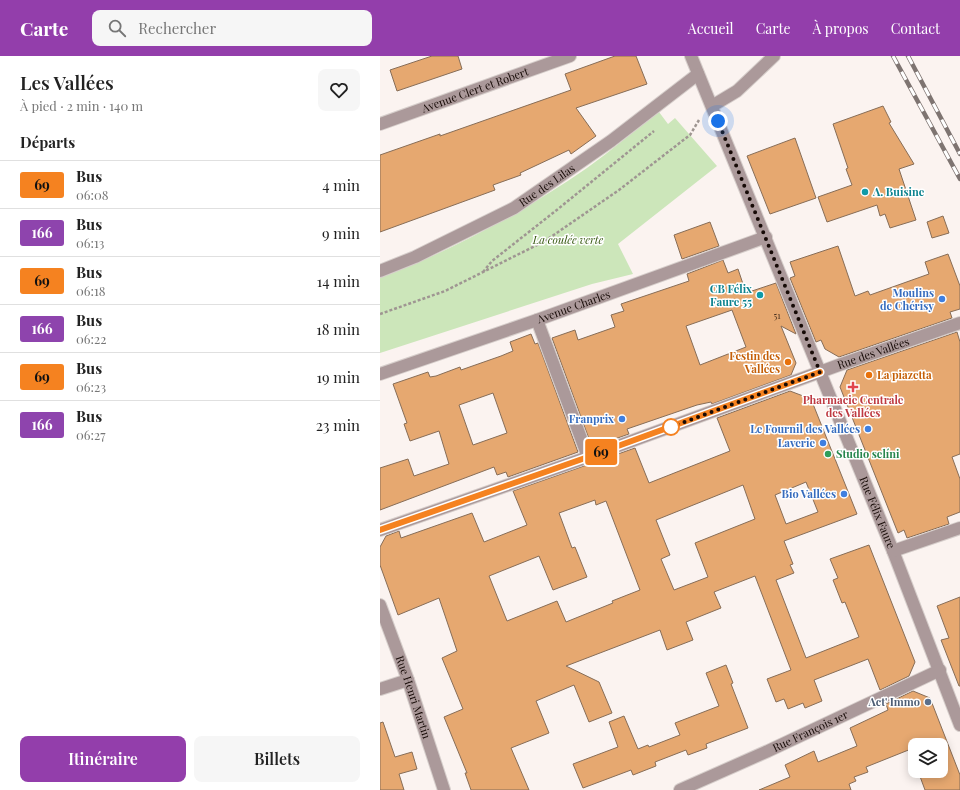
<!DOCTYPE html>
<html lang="fr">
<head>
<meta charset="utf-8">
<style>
	body { margin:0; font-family:"Playfair Display",serif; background:#f6f6f6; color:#222; height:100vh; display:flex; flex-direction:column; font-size:15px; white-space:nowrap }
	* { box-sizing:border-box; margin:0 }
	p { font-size:13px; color:#767676 }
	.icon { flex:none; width:22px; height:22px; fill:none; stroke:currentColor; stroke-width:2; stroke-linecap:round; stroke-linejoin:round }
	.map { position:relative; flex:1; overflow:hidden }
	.side { display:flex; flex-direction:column; background:#fff; width:380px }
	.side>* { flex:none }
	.badge { padding:0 8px; border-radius:3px; font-size:14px; line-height:26px }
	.buttons { position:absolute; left:528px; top:682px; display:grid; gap:8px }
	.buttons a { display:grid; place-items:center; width:40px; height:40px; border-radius:8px; background:#fff; box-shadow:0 2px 10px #0003; font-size:20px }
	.you { position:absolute; width:20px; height:20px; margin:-10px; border:3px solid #fff; border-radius:50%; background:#1a73e8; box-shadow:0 0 0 6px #1a73e833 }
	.map>.badge { position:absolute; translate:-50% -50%; box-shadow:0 0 0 2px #fff }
	h2 { padding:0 20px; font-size:15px; line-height:36px }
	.round { display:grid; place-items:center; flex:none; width:42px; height:42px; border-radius:8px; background:#f6f6f6 }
	.head { display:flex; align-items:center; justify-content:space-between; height:68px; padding:0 20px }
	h1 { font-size:19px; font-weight:600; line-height:30px }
	.action { display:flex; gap:8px; margin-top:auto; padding:8px 20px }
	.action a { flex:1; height:46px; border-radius:8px; background:#933eab; color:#fff; font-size:16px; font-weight:600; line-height:46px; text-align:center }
	.action a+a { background:#f6f6f6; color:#222 }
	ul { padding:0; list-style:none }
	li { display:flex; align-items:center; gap:12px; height:48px; padding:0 20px; border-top:1px solid #e0e0e0 }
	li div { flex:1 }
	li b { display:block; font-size:15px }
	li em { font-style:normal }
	li .badge { min-width:44px; font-weight:700; text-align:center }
	header { display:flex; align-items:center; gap:24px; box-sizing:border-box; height:56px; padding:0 20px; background:#933eab; color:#fff }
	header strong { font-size:19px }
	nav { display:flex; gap:22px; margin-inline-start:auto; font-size:14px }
	.search { width:280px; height:36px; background:#f6f6f6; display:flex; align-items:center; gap:10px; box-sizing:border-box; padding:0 14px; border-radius:8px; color:#767676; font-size:15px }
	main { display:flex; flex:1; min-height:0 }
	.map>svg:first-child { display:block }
	.green { fill:#cce6ba }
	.building { fill:#e6a870; stroke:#876d57; fill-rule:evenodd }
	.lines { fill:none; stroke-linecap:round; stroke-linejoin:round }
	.minor-casing { stroke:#d6cecb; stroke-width:14 }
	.path { stroke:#9f9692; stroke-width:2.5; stroke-dasharray:3 2; stroke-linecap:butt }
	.minor { stroke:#ab999a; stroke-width:12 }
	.rail-casing { stroke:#7e7471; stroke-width:4.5 }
	.rail { stroke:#fff; stroke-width:3; stroke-dasharray:9; stroke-linecap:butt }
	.line-casing { stroke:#fff; stroke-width:9 }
	.line { stroke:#f58220; stroke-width:6 }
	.walk { stroke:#160a06; stroke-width:4; stroke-dasharray:0 7.2 }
	.culture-dot { fill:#0f9aa8; stroke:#fff; stroke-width:1.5 }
	.shop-dot { fill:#3f7fe0; stroke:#fff; stroke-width:1.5 }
	.food-dot { fill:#e8710a; stroke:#fff; stroke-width:1.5 }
	.health-dot { fill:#e0444e; stroke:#fff; stroke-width:1.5 }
	.stop-dot { fill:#fff; stroke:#f58220; stroke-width:2 }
	.leisure-dot { fill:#2e9e5b; stroke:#fff; stroke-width:1.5 }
	.service-dot { fill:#5c6f8a; stroke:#fff; stroke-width:1.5 }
	.labels { text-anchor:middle; stroke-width:3; stroke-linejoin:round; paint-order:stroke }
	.number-label { font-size:9px; fill:#4a3220 }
	.street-label { font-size:11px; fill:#160a06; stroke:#fff }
	.culture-label { font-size:11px; font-weight:bold; fill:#0d838f; stroke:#fff; text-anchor:start }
	.park-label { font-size:11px; font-style:italic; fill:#35570f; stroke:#fff }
	.shop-label { font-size:11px; font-weight:bold; fill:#366cbe; stroke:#fff; text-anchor:end }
	.food-label { font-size:11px; font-weight:bold; fill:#c56008; stroke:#fff; text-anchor:end }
	.health-label { font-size:11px; font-weight:bold; fill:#be3a42; stroke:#fff }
	.leisure-label { font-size:11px; font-weight:bold; fill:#27864d; stroke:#fff; text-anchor:start }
	.service-label { font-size:11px; font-weight:bold; fill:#4e5e75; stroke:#fff; text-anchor:end }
</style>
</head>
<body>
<header>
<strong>Carte</strong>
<div class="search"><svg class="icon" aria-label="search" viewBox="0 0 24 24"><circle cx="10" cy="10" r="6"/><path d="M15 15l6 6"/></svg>Rechercher</div>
<nav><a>Accueil</a><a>Carte</a><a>À propos</a><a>Contact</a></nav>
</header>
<main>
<section class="side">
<div class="head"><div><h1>Les Vallées</h1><p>À pied · 2 min · 140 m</p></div><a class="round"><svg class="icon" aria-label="heart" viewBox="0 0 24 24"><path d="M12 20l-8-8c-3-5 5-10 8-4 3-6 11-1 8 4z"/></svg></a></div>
<h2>Départs</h2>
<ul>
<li><span class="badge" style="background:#f58220;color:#111">69</span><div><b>Bus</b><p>06:08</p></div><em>4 min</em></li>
<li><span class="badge" style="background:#8e44ad;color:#fff">166</span><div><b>Bus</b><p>06:13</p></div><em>9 min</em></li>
<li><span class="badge" style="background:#f58220;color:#111">69</span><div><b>Bus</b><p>06:18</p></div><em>14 min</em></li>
<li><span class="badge" style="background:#8e44ad;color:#fff">166</span><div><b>Bus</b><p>06:22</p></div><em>18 min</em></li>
<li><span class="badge" style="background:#f58220;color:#111">69</span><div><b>Bus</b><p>06:23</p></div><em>19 min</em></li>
<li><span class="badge" style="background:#8e44ad;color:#fff">166</span><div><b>Bus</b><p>06:27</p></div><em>23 min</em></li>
</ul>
<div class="action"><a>Itinéraire</a><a>Billets</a></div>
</section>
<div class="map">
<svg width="580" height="734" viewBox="0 0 580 734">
	<rect width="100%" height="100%" fill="#fbf3f0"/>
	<path class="green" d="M279 56 288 68 295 62 337 110 238 188 253 218 212 228 0 297V222C73 194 143 156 207 112 232 94 255 74 279 56Z"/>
	<path class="building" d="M52 0H78L82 13 17 35 10 14Z
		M235 0H256L267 28 196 52 216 80 191 98 189 94 140 117 141 119 113 129 115 134 0 176V99L60 78V80L191 34 185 18Z
		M503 50 511 66 509 67 534 108 519 113 536 164 510 172 505 158 500 160 497 149 447 166 438 141 472 129 466 113 468 112 453 68Z
		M415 82 436 142 390 158 367 100Z
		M563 160 569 177 552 182 547 166Z
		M330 166 339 190 302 203 294 179Z
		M458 190 475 240 488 235 490 239 549 218 545 206 568 198 580 230V253L570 256 572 262 459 301 445 293 441 284 436 286 410 222 415 220 410 206Z
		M343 204 348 217 358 213 366 237 396 227 416 278 401 270 416 307 411 319 332 348 331 346 317 349 247 373 249 378 212 391 172 282 195 274 198 284 235 271 231 259 244 255 241 248 309 225 307 218ZM352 254 366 291 320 309 306 270Z
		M577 276 580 286V398L572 401 580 423V456L567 461 569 468 527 482 524 474 518 477 460 331 467 314Z
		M151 278 155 288 158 287 198 396 128 421 126 416 117 419 114 411 0 454V412L28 403 34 420 69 408 59 375 30 385 24 368 27 367 13 328 48 316 50 321 56 320 80 311 81 314 121 300 133 295 130 286ZM113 337 127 377 93 389 79 349Z
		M410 335 431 343 477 458 404 485 413 508 410 509 414 517 396 524 426 602 479 581 465 546 462 547 453 524 458 522 450 503 489 489 535 606 529 620 500 634 488 603 434 624 442 645 425 652 423 647 408 653 404 643 396 646 387 623 411 614 375 520 334 536 341 552 306 566 313 584 287 594 280 574 186 610 219 626 232 657 209 666 194 629 156 645 169 677 131 692 149 734H91L85 717H87L64 661 83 653 62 602 77 595 59 542 18 559 0 509V491L6 480 19 475 21 482 92 457 104 486 147 469 133 435 255 392 269 427 350 395 337 362ZM426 426 438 456 406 468 395 439ZM363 429 375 463 315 487 328 521 294 534 281 503 290 499 276 464ZM215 444 216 449 226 445 260 534 232 545 233 547 186 566 177 545 127 565 109 520 159 500 173 534 207 521 195 491 192 492 179 457Z
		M580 541V630H579L561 584 569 582 557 550Z
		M346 609 353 627 351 628 368 672 326 688 327 692 308 699 306 694 275 706 276 710 253 719 251 714 203 732 193 708 238 691 229 666 244 660 258 693 268 689 269 691 300 679 295 667 339 650 326 617Z
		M533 635 550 642 580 719V734H545L538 715H561V689H535V705L531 693 486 711 488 716 474 721 476 725 469 728 471 734H379L410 721 405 709 434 695 438 706 477 690 470 672 508 654 506 648Z
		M3 666 15 701 32 696 37 713 19 718 24 734H0V667Z"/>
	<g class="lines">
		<defs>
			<g id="minor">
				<path id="s1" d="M311 0 513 495 580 669"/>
				<path d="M332 50 357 35 394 0"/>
				<path id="s2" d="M0 68 190 0"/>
				<path id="s3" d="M0 215 35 201 134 152 231 85 318 18"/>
				<path d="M157 264 208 401"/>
				<path id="s4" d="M0 318 157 264 386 181"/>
				<path id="s5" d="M0 474 208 401 459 309 580 267"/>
				<path d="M513 495 580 472"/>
				<path id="s6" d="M0 549 28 624 64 734"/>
				<path d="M0 633 28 624"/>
				<path id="s7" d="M300 734 388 695 560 614"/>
			</g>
		</defs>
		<use href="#minor" class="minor-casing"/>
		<path class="path" d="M103 216 112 205 178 153 274 75
			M0 258 65 235 165 185 239 134 297 89 310 79 319 64"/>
		<use href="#minor" class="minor"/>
		<defs>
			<path id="rail" d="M513 0 580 123
				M528 0 580 98"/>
		</defs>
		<use href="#rail" class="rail-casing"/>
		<use href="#rail" class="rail"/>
	</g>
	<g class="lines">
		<defs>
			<path id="line" d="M0 474 208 401 440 316"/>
		</defs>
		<use href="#line" class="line-casing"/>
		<use href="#line" class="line"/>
		<path class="walk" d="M291 371 440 316 338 65"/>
	</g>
	<g class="culture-dot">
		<circle cx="485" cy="136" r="4"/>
		<circle cx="380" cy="239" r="4"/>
	</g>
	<g class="shop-dot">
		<circle cx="562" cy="243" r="4"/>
		<circle cx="242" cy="363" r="4"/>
		<circle cx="488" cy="373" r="4"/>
		<circle cx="443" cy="387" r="4"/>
		<circle cx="464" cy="438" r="4"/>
	</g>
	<g class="food-dot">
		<circle cx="408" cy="306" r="4"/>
		<circle cx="489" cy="319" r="4"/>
	</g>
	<path class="health-dot" d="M471 325h4v4h4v4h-4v4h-4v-4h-4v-4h4z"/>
	<circle class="stop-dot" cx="291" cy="371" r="8"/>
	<circle class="leisure-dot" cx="448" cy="398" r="4"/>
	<circle class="service-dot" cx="548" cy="646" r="4"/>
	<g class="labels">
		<g class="number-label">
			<text x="397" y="263">51</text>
		</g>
		<g class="street-label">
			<text dy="4" stroke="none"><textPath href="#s2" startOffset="101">Avenue Clert et Robert</textPath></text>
			<text dy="4" stroke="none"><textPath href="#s3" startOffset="188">Rue des Lilas</textPath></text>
			<text dy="4" stroke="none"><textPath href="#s4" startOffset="205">Avenue Charles</textPath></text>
			<text dy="4" stroke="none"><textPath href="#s5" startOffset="524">Rue des Vallées</textPath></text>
			<text dy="4" stroke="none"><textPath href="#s1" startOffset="493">Rue Félix Faure</textPath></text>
			<text dy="4" stroke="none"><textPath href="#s6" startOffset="98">Rue Henri Martin</textPath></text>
			<text dy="4" stroke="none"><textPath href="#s7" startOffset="143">Rue François 1er</textPath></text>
		</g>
		<g class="culture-label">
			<text x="493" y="140">A. Buisine</text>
			<text x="372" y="237" text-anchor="end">CB Félix<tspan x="372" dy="13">Faure 55</tspan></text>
		</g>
		<g class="park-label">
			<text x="188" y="188">La coulée verte</text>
		</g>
		<g class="shop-label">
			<text x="554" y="241">Moulins<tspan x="554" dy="13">de Chérisy</tspan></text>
			<text x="234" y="367">Franprix</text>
			<text x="480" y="377">Le Fournil des Vallées</text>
			<text x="435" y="391">Laverie</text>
			<text x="456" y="442">Bio Vallées</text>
		</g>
		<g class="food-label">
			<text x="400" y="304">Festin des<tspan x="400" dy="13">Vallées</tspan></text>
			<text x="497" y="323" text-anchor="start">La piazetta</text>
		</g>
		<g class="health-label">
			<text x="473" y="348">Pharmacie Centrale<tspan x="473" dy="13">des Vallées</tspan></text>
		</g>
		<g class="leisure-label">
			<text x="456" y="402">Studio selíni</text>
		</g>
		<g class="service-label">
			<text x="540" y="650">Act' Immo</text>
		</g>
	</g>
</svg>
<div class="buttons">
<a><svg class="icon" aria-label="layers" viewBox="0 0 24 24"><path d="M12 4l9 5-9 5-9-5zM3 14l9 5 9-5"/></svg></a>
</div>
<div class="you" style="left:338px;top:65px"></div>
<b class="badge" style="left:221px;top:396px;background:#f58220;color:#111">69</b>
</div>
</main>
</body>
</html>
